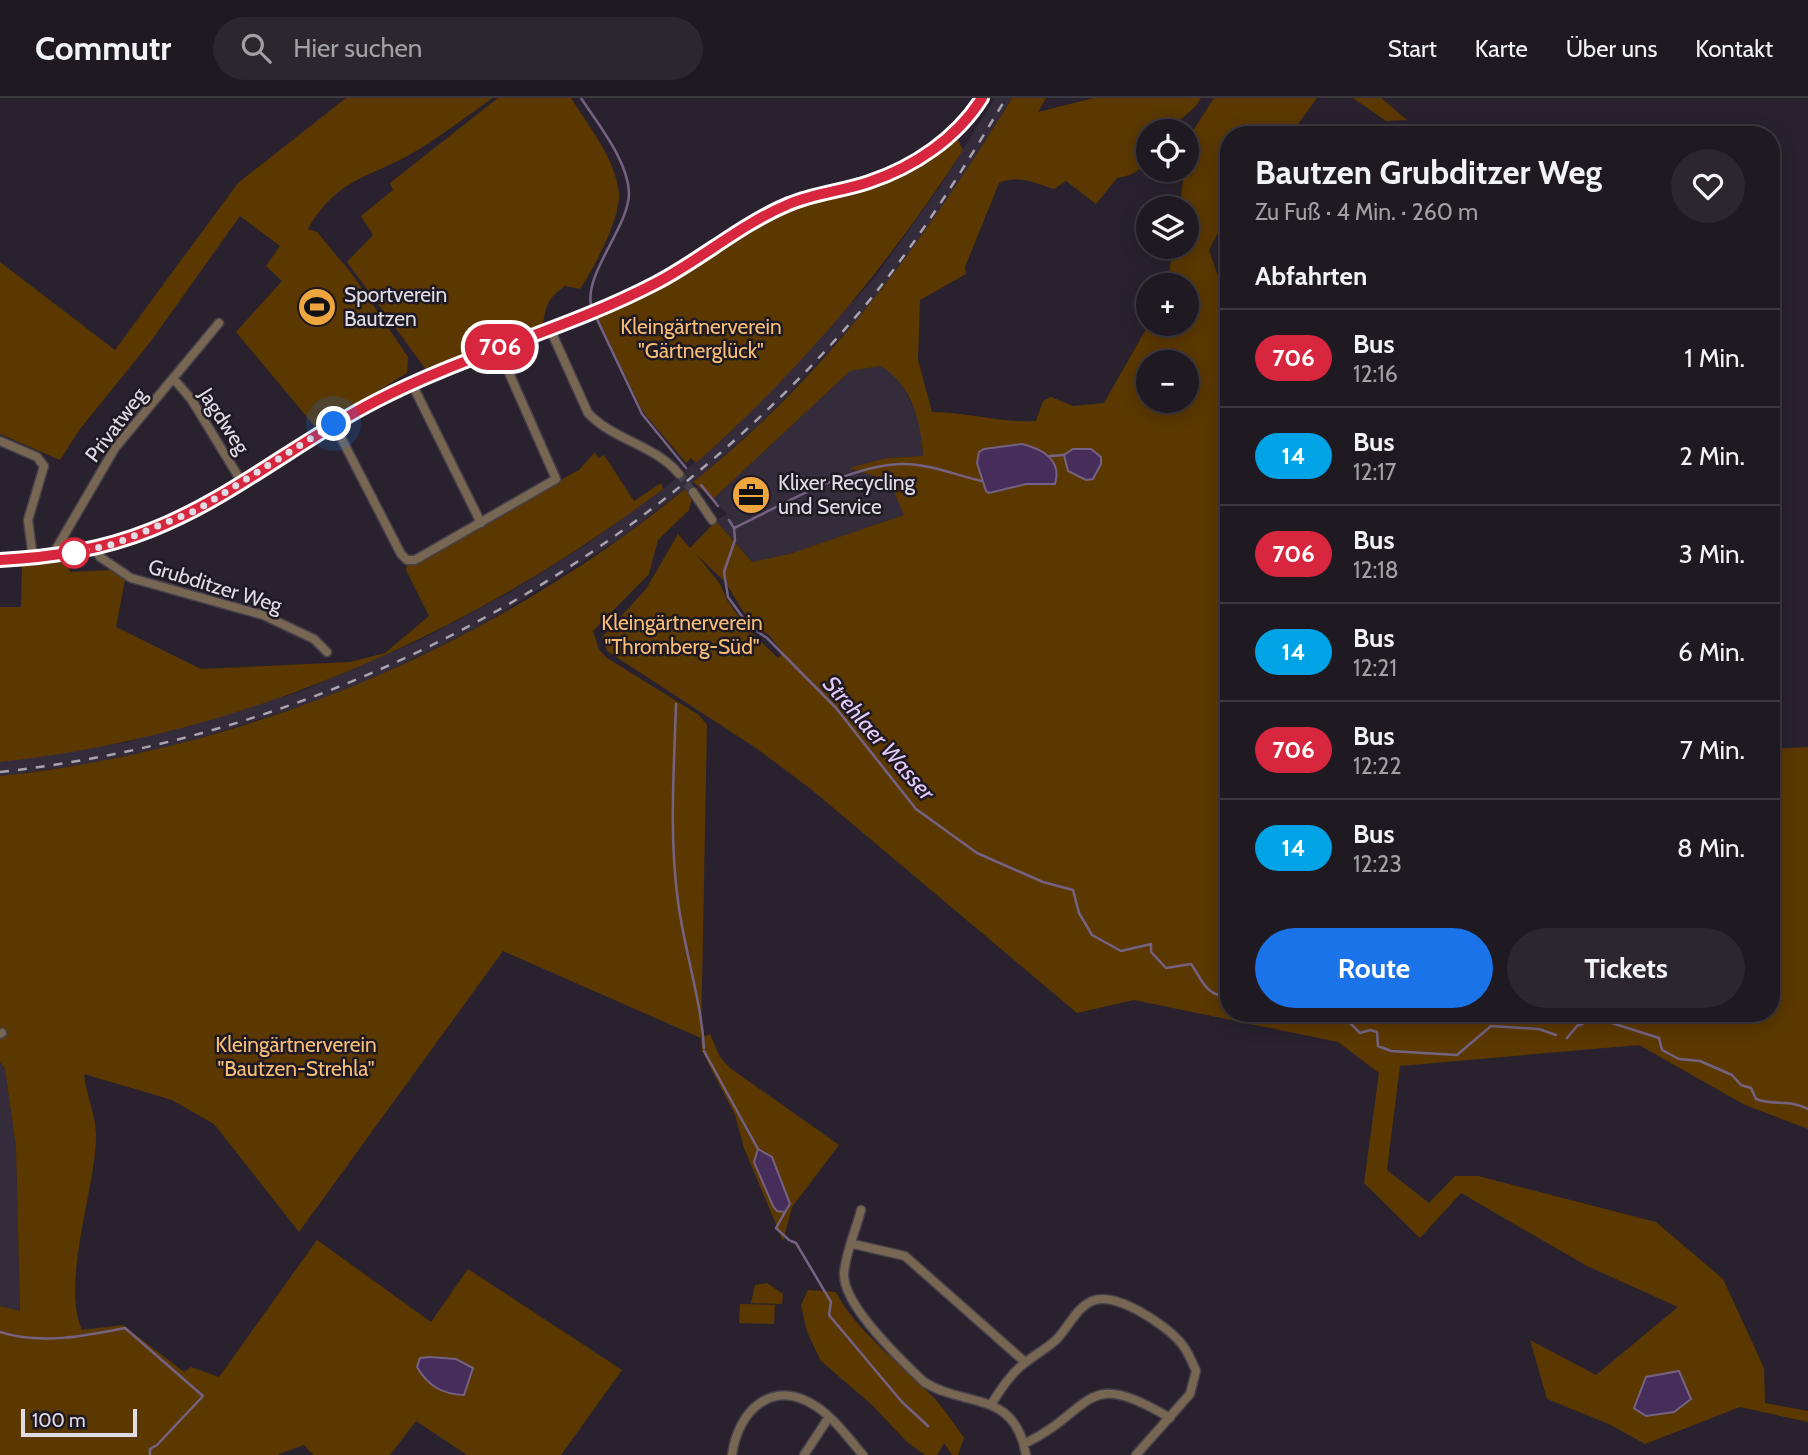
<!DOCTYPE html>
<html lang="de">
<head>
<meta charset="utf-8">
<style>
	body { margin:0; font-family:Cabin,sans-serif; background:#2c272f; color:#f1f3f6; height:100vh; display:flex; flex-direction:column; font-size:26px; white-space:nowrap }
	* { box-sizing:border-box; margin:0 }
	p { font-size:23px; color:#a1a1a5 }
	.icon { flex:none; width:38px; height:38px; fill:none; stroke:currentColor; stroke-width:2; stroke-linecap:round; stroke-linejoin:round }
	.map { position:relative; flex:1; overflow:hidden }
	.drawer { position:absolute; left:1220px; top:28px; width:560px; height:896px; display:flex; flex-direction:column; background:#1f1a22; border-radius:28px; box-shadow:0 4px 18px #0003,0 0 0 2px #3c3840 }
	.drawer>* { flex:none }
	.badge { padding:0 14px; border-radius:23px; font-size:24px; line-height:46px }
	.buttons { position:absolute; left:1136px; top:21px; display:grid; gap:14px }
	.buttons a { display:grid; place-items:center; width:63px; height:63px; border-radius:50%; background:#1f1a22; box-shadow:0 4px 18px #0003,0 0 0 2px #3c3840; font-size:35px }
	.scale { position:absolute; left:21px; bottom:18px; width:116px; box-sizing:border-box; padding-left:7px; border:4px solid #e0dce4; border-top:0; font-size:19px; line-height:24px; white-space:nowrap; color:#e0dce4; -webkit-text-stroke:5px #1f1924; paint-order:stroke }
	.you { position:absolute; width:35px; height:35px; margin:-18px; border:5px solid #fff; border-radius:50%; background:#1a73e8; box-shadow:0 0 0 10px #1a73e833 }
	.map>.badge { position:absolute; translate:-50% -50%; box-shadow:0 0 0 4px #fff }
	h2 { padding:0 35px; font-size:26px; line-height:63px }
	.round { display:grid; place-items:center; flex:none; width:74px; height:74px; border-radius:37px; background:#2c272f }
	.headline { display:flex; align-items:center; justify-content:space-between; height:119px; padding:0 35px }
	h1 { font-size:33px; font-weight:800; line-height:52px }
	.action { display:flex; gap:14px; margin-top:auto; padding:14px 35px }
	.action a { flex:1; height:80px; border-radius:42px; background:#1a73e8; color:#fff; font-size:28px; font-weight:800; line-height:80px; text-align:center }
	.action a+a { background:#2c272f; color:#f1f3f6 }
	ul { padding:0; list-style:none }
	li { display:flex; align-items:center; gap:21px; height:98px; padding:0 35px; border-top:2px solid #3c3840 }
	li div { flex:1 }
	li b { display:block; font-size:26px }
	li em { font-style:normal }
	li .badge { min-width:77px; font-weight:700; text-align:center }
	header { display:flex; align-items:center; gap:42px; box-sizing:border-box; height:98px; padding:0 35px; background:#1f1a22; border-bottom:2px solid #3c3840 }
	header strong { font-size:33px }
	nav { display:flex; gap:38px; margin-inline-start:auto; font-size:24px }
	.search { width:490px; height:63px; background:#2c272f; display:flex; align-items:center; gap:18px; box-sizing:border-box; padding:0 24px; border-radius:38px; color:#a1a1a5; font-size:26px }
	.map>svg:first-child { display:block }
	.built { fill:#342b3b }
	.green { fill:#5b3800; fill-rule:evenodd }
	.water { fill:#472d5a; stroke:#756283; stroke-width:2 }
	.lines { fill:none; stroke-linecap:round; stroke-linejoin:round }
	.stream { stroke:#756283; stroke-width:2.5 }
	.minor-tunnel { stroke:#443e49; stroke-width:8; stroke-dasharray:8 4; stroke-linecap:butt }
	.minor-casing { stroke:#46404b; stroke-width:11 }
	.tertiary-casing { stroke:#46404b; stroke-width:13 }
	.minor { stroke:#776652; stroke-width:8 }
	.tertiary { stroke:#776652; stroke-width:10 }
	.rail { stroke:#a8a3ac; stroke-width:2.5; stroke-dasharray:9 9; stroke-linecap:butt }
	.line-casing { stroke:#fff; stroke-width:16 }
	.line { stroke:#d7263d; stroke-width:10 }
	.walk { stroke:#e0dce4; stroke-width:7; stroke-dasharray:0 12.6 }
	.stop-dot { fill:#fff; stroke:#d7263d; stroke-width:3.5 }
	.labels { text-anchor:middle; stroke-width:5; stroke-linejoin:round; paint-order:stroke }
	.poi-label { font-size:21px; fill:#e0dce4; stroke:#1f1924; text-anchor:start }
	.park-label { font-size:21px; fill:#f8be76; stroke:#1f1924 }
	.street-label { font-size:21px; fill:#e0dce4; stroke:#1f1924 }
	.water-label { font-size:23px; font-style:italic; fill:#e4cbf9; stroke:#1f1924 }
</style>
</head>
<body>
<header>
<strong>Commutr</strong>
<div class="search"><svg class="icon" aria-label="search" viewBox="0 0 24 24"><circle cx="10" cy="10" r="6"/><path d="M15 15l6 6"/></svg>Hier suchen</div>
<nav><a>Start</a><a>Karte</a><a>Über uns</a><a>Kontakt</a></nav>
</header>
<div class="map">
<svg width="1808" height="1357" viewBox="0 0 1808 1357">
	<rect width="100%" height="100%" fill="#29222e"/>
	<path class="built" d="M995 0H1012L951 97 869 209 767 319 705 375 622 439 478 529 376 579 306 607 173 648 87 666 0 678V664L128 644 302 593 422 541 512 493 587 446 663 391 727 337 873 182 939 90Z
		M881 268 898 278 921 326 923 358 886 360 890 383 905 417 789 456 752 464 716 423 727 416 713 401 850 273Z
		M0 964 5 971 16 1049 20 1214 0 1208Z"/>
	<path class="green" d="M346 0H492C469 17 445 35 421 50 373 80 339 77 308 131L317 134 352 176 408 259 407 275 317 331 236 234 282 183 266 168 280 148 240 118 151 243 80 331 60 362 0 336V164L115 252 238 85Z
		M498 0H571C589 29 616 61 619 96 620 121 594 170 580 191L565 188C549 199 546 207 543 226L427 273 347 164 373 137 361 118 393 92 390 85Z
		M1012 0H1046L1038 14 1094 0H1201L1195 9 1167 33H1148C1148 61 1147 75 1117 80L1096 106 1066 83 1054 91C1035 85 1018 76 999 85L965 169 966 176 920 202 918 262 932 314C968 314 1000 325 1036 323L1043 303 1051 299 1073 308 1104 305 1149 226H1186V187H1167L1173 149H1186V110H1180L1187 42 1214 0H1317L1290 37H1228V116L1209 152 1228 208V915H1771V651L1808 649V1031L1745 1007 1639 947 1400 968 1387 1072 1429 1105 1455 1078H1478L1656 1124 1723 1181 1764 1270 1765 1305 1808 1313V1324L1740 1309 1645 1346 1609 1326 1547 1301 1530 1242 1596 1277 1678 1209 1587 1168 1461 1095 1420 1140 1364 1085 1379 975 1338 944 1134 902 1077 915 812 692 756 650 607 553 602 539 646 491 678 436 690 450 716 423 752 464 789 456 904 417 889 383 849 370 887 360 923 358C921 324 912 287 881 268L850 273 713 401 693 384C826 279 924 143 1012 0ZM1148 264H1186V303H1148ZM1022 346C1043 351 1062 362 1055 385L1026 386 989 395 984 351ZM1101 359V366L1093 381 1086 382 1068 373ZM697 457 725 484 751 526 769 537 783 555 778 560 746 529 727 502 720 486Z
		M1353 0H1381L1407 22 1386 23Z
		M956 38 963 52C887 169 801 272 696 365L691 360 686 365 643 314 597 219 656 191 785 109 852 94Z
		M595 354 598 360 604 357 634 403 661 385 663 391C468 538 244 637 0 664V509H21L22 467 68 464 70 474 110 472 125 482 116 529 201 571 350 564 385 555 429 518 406 472 407 465 579 372Z
		M685 391 692 400 689 412 658 442 649 476 593 533 599 552 607 560 699 617 707 627 701 940 710 936 720 959 730 970 839 1047 792 1109 783 1143 744 1050 735 1017 702 953 701 940 503 853 299 1134 214 1026 172 1002 84 976C86 997 97 1019 96 1040 95 1092 61 1185 82 1232L123 1227 184 1274 191 1269 219 1279 317 1142 431 1224 468 1171 622 1272 561 1357H467L416 1323 390 1357H313L304 1347 277 1357H0V1208L20 1213 16 1049 5 971 0 964V678C249 651 490 550 685 391ZM772 1059 779 1080 773 1108 767 1091Z
		M767 1185 783 1196 782 1206 751 1205 755 1187Z
		M808 1192 836 1194C854 1231 905 1270 934 1300 945 1312 954 1326 964 1340L958 1357H952L944 1345 937 1357H925L907 1344 871 1306 821 1263 807 1234 801 1207Z
		M740 1206 775 1207 774 1226 739 1225Z"/>
	<path class="water" d="M1022 346C1043 351 1062 362 1055 386H1026L989 395 986 393 977 365 979 354 984 351Z
		M1073 351H1091L1101 359V366L1093 381 1086 382 1068 373 1064 357Z
		M758 1051 772 1059 790 1106 785 1114 777 1113 773 1108 754 1064Z
		M430 1259 456 1261 473 1270 464 1297C442 1296 428 1288 417 1269L420 1260Z
		M1679 1273 1691 1301 1674 1314 1646 1318 1634 1310 1646 1279Z"/>
	<g class="lines">
		<path class="stream" d="M581 0C598 26 628 63 629 95 629 130 581 178 592 211
			M595 217 642 316 686 370
			M1050 358 1064 357
			M701 387 718 408
			M729 422 734 430 735 442 724 474 728 499 749 528 767 540 836 610 916 711 977 755 1043 784 1073 792 1079 815 1092 837 1121 853 1151 846V854L1166 870 1191 866C1203 883 1205 897 1228 899
			M734 430C780 408 850 367 901 366 926 365 956 377 981 383
			M676 606C674 672 669 738 678 803 684 852 701 900 704 950
			M1288 915H1297
			M1340 915 1360 935 1370 932 1377 934 1378 948 1391 953 1457 957 1491 928 1539 931 1556 937
			M1567 940 1577 928 1596 920 1659 940 1662 952 1679 961 1700 963 1732 977 1741 987 1751 990 1756 1001C1774 1008 1790 1001 1808 1011
			M704 953 758 1051
			M785 1114 776 1130 789 1142
			M791 1143 796 1145 831 1204 829 1217 902 1304 928 1328
			M0 1234C40 1247 85 1238 125 1230L203 1298 157 1347 150 1351V1357"/>
		<path class="minor-tunnel" d="M679 376 693 394"/>
		<defs>
			<path id="minor" d="M550 231 588 315C613 342 655 347 679 376
				M173 280 191 301 243 386
				M412 286 481 425
				M334 326 401 456 407 462H415L556 381 498 250
				M0 343 37 359 44 368 28 422 33 460
				M693 394 712 422
				M95 452 100 459 131 480 263 517 314 541 327 554
				M52 458 115 350 219 225
				M0 936 2 935
				M861 1112C856 1132 845 1156 844 1176 843 1207 901 1262 924 1284 965 1310 1015 1291 1026 1357
				M853 1146 905 1158 1025 1264
				M992 1305C1001 1291 1012 1274 1026 1264 1036 1256 1046 1251 1056 1242 1068 1230 1076 1210 1092 1203 1116 1193 1166 1227 1181 1245 1188 1254 1192 1263 1196 1273L1190 1296 1136 1357
				M1024 1346C1095 1312 1083 1267 1170 1320
				M732 1357C738 1312 773 1279 817 1309 835 1321 849 1341 863 1357
				M804 1357 829 1319"/>
			<path id="tertiary" d="M0 462C53 459 101 452 151 432 233 400 298 343 376 303 466 256 566 232 656 185 702 161 741 126 789 106 815 95 843 93 869 84 913 69 957 40 982 0"/>
		</defs>
		<use href="#minor" class="minor-casing"/>
		<use href="#tertiary" class="tertiary-casing"/>
		<use href="#minor" class="minor"/>
		<use href="#tertiary" class="tertiary"/>
		<path class="rail" d="M0 674C336 637 647 466 864 209 918 144 963 72 1006 0"/>
	</g>
	<g class="lines">
		<defs>
			<path id="line" d="M0 462C53 459 101 452 151 432 232 400 298 343 376 303 466 256 566 232 656 185 702 161 741 126 789 106 815 95 843 93 869 84 914 69 957 40 982 0"/>
		</defs>
		<use href="#line" class="line-casing"/>
		<use href="#line" class="line"/>
		<path class="walk" d="M74 455 114 446 197 412 334 326"/>
	</g>
	<defs>
		<symbol id="stadium-disc" viewBox="-11 -11 22 22"><circle r="9.5" fill="#f0a63f" stroke="#1f1924"/><path d="M0-5a6.5 5 0 1 0 0 10a6.5 5 0 1 0 0-10ZM-3.5-1.8h7v3.6h-7Z" fill="#111"/></symbol>
		<symbol id="office-disc" viewBox="-11 -11 22 22"><circle r="9.5" fill="#f0a63f" stroke="#1f1924"/><path d="M-6-3h4V-5.5h4V-3h4V5H-6ZM-1-4.5V-3h2v-1.5ZM-6 0V1H6V0Z" fill="#111"/></symbol>
	</defs>
	<g fill-rule="evenodd">
		<use href="#stadium-disc" x="295" y="187" width="44" height="44"/>
		<use href="#office-disc" x="729" y="375" width="44" height="44"/>
	</g>
	<circle class="stop-dot" cx="74" cy="455" r="14"/>
	<g class="labels">
		<g class="poi-label">
			<text x="344" y="204">Sportverein<tspan x="344" dy="24">Bautzen</tspan></text>
			<text x="778" y="392">Klixer Recycling<tspan x="778" dy="24">und Service</tspan></text>
		</g>
		<g class="park-label">
			<text x="701" y="236">Kleingärtnerverein<tspan x="701" dy="24">"Gärtnerglück"</tspan></text>
			<text x="682" y="532">Kleingärtnerverein<tspan x="682" dy="24">"Thromberg-Süd"</tspan></text>
			<text x="296" y="954">Kleingärtnerverein<tspan x="296" dy="24">"Bautzen-Strehla"</tspan></text>
		</g>
		<g class="street-label">
			<text transform="translate(224 323) rotate(57)" y="7">Jagdweg</text>
			<text transform="translate(116 327) rotate(-53)" y="7">Privatweg</text>
			<text transform="translate(215 488) rotate(17)" y="7">Grubditzer Weg</text>
		</g>
		<g class="water-label">
			<text transform="translate(879 640) rotate(49)" y="8">Strehlaer Wasser</text>
		</g>
	</g>
</svg>
<div class="buttons">
<a><svg class="icon" aria-label="locate" viewBox="0 0 24 24"><circle cx="12" cy="12" r="6"/><path d="M12 2v4M12 18v4M2 12h4M18 12h4"/></svg></a>
<a><svg class="icon" aria-label="layers" viewBox="0 0 24 24"><path d="M12 4l9 5-9 5-9-5zM3 14l9 5 9-5"/></svg></a>
<a>+</a>
<a>−</a>
</div>
<div class="scale">100 m</div>
<div class="you" style="left:334px;top:326px"></div>
<b class="badge" style="left:500px;top:249px;background:#d7263d;color:#fff">706</b>
<section class="drawer">
<div class="headline"><div><h1>Bautzen Grubditzer Weg</h1><p>Zu Fuß · 4 Min. · 260 m</p></div><a class="round"><svg class="icon" aria-label="heart" viewBox="0 0 24 24"><path d="M12 20l-8-8c-3-5 5-10 8-4 3-6 11-1 8 4z"/></svg></a></div>
<h2>Abfahrten</h2>
<ul>
<li><span class="badge" style="background:#d7263d;color:#fff">706</span><div><b>Bus</b><p>12:16</p></div><em>1 Min.</em></li>
<li><span class="badge" style="background:#00a3e6;color:#fff">14</span><div><b>Bus</b><p>12:17</p></div><em>2 Min.</em></li>
<li><span class="badge" style="background:#d7263d;color:#fff">706</span><div><b>Bus</b><p>12:18</p></div><em>3 Min.</em></li>
<li><span class="badge" style="background:#00a3e6;color:#fff">14</span><div><b>Bus</b><p>12:21</p></div><em>6 Min.</em></li>
<li><span class="badge" style="background:#d7263d;color:#fff">706</span><div><b>Bus</b><p>12:22</p></div><em>7 Min.</em></li>
<li><span class="badge" style="background:#00a3e6;color:#fff">14</span><div><b>Bus</b><p>12:23</p></div><em>8 Min.</em></li>
</ul>
<div class="action"><a>Route</a><a>Tickets</a></div>
</section>
</div>
</body>
</html>
